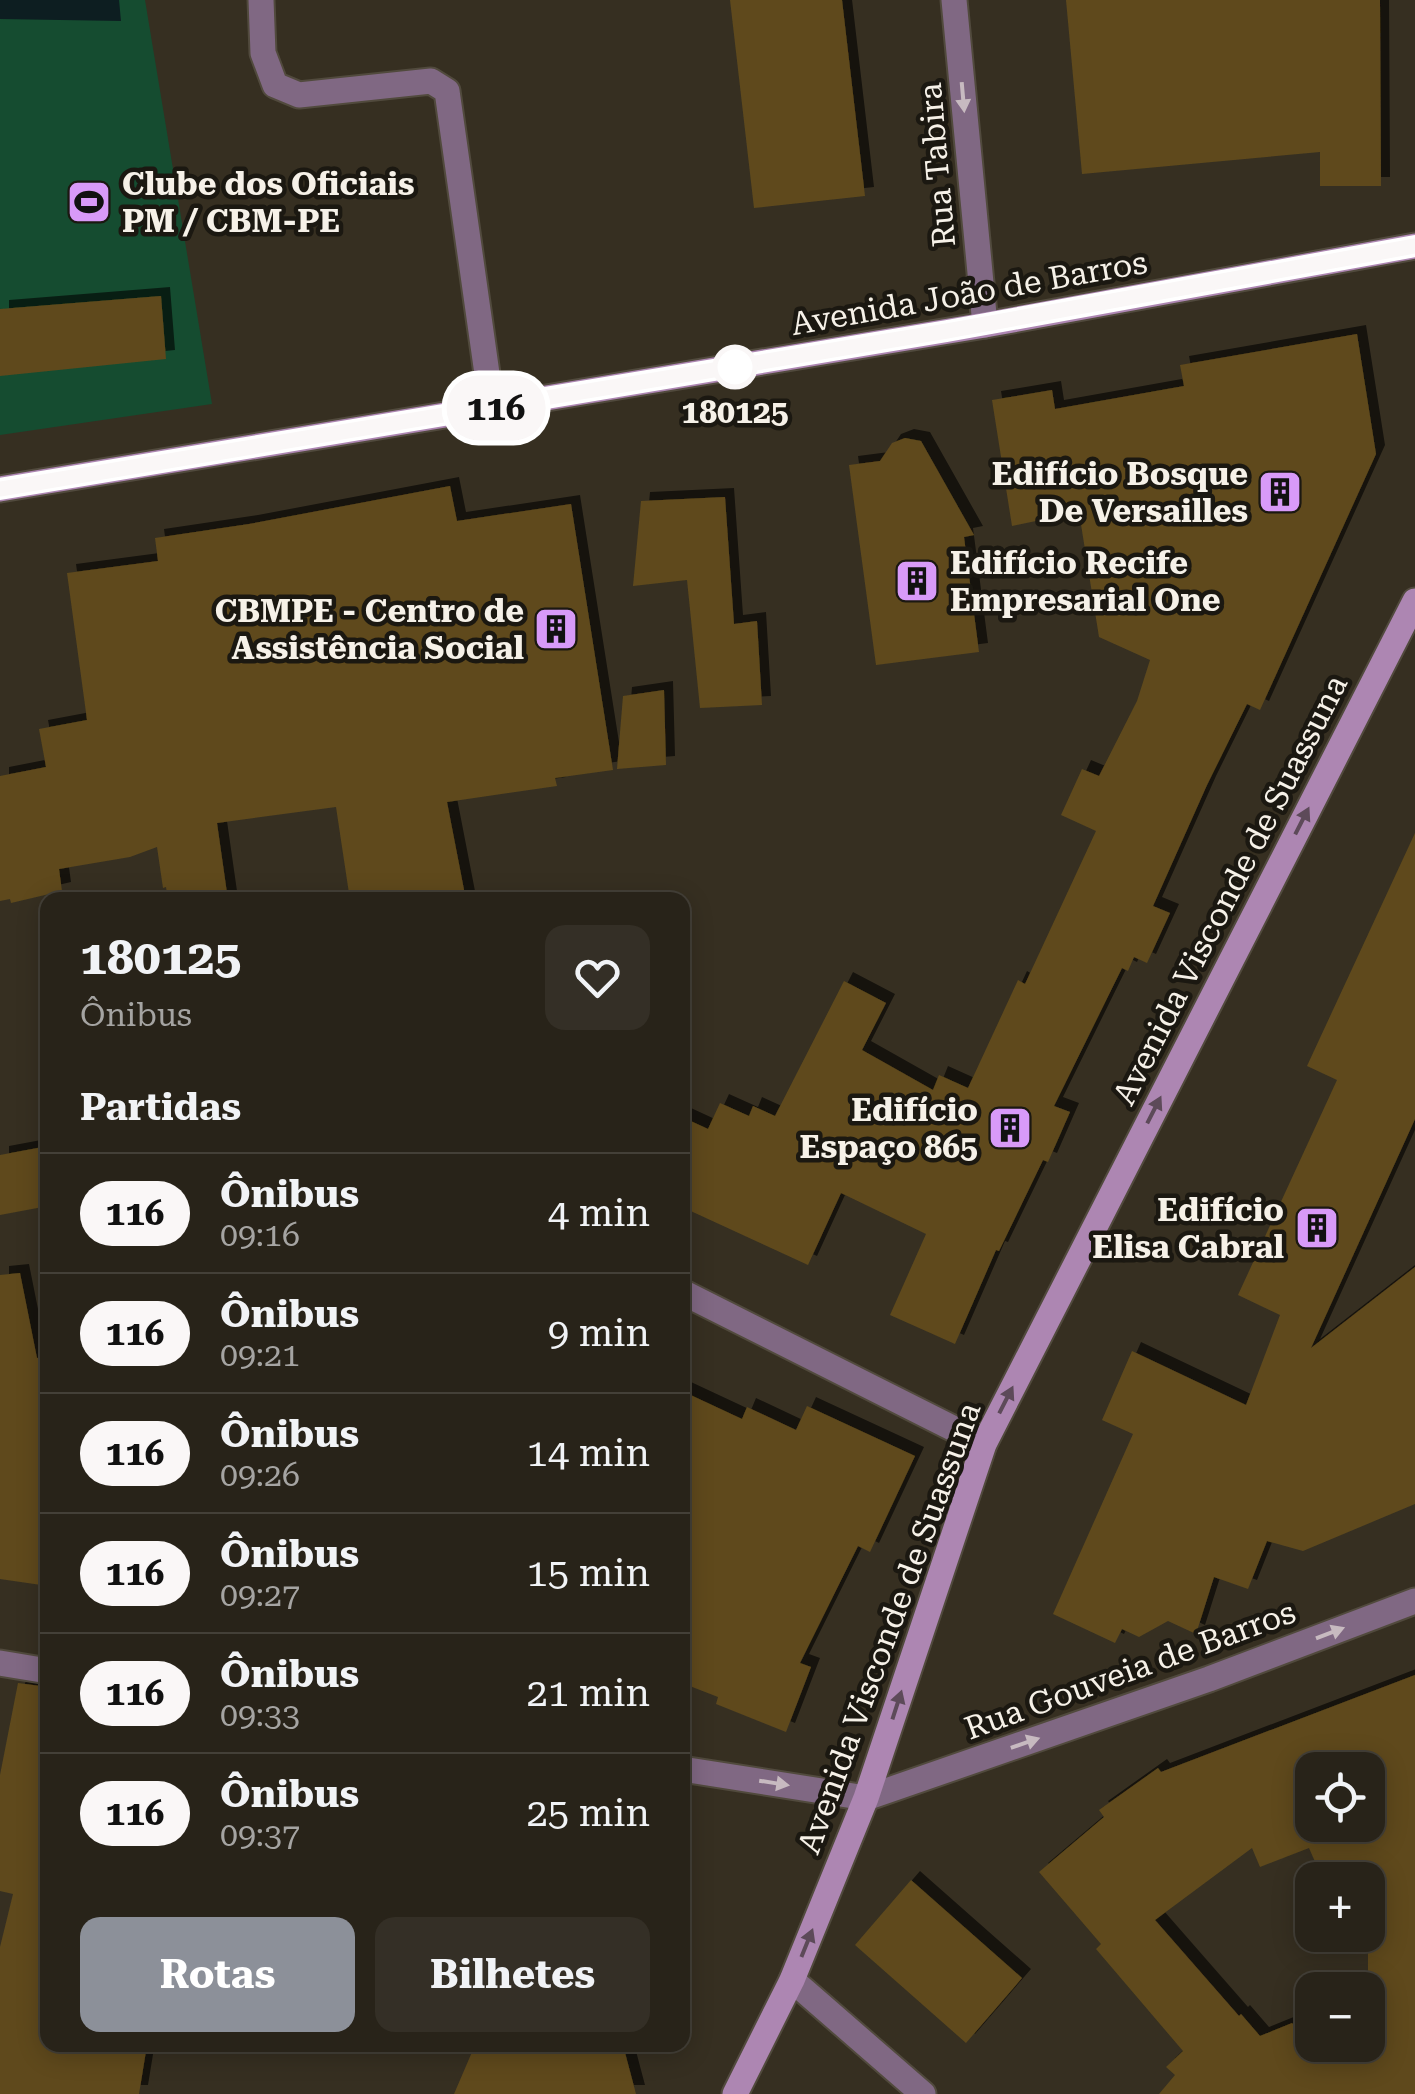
<!DOCTYPE html>
<html lang="pt">
<head>
<meta charset="utf-8">
<style>
	body { margin:0; font-family:"Roboto Serif",serif; background:#342f26; color:#f1f3f6; height:100vh; display:flex; flex-direction:column; font-size:38px; white-space:nowrap }
	* { box-sizing:border-box; margin:0 }
	p { font-size:32px; color:#a5a4a2 }
	.icon { flex:none; width:55px; height:55px; fill:none; stroke:currentColor; stroke-width:2; stroke-linecap:round; stroke-linejoin:round }
	.map { position:relative; flex:1; overflow:hidden }
	.details { position:absolute; left:40px; top:892px; width:650px; height:1160px; display:flex; flex-direction:column; background:#282319; border-radius:20px; box-shadow:0 5px 25px #0003,0 0 0 2px #444038 }
	.details>* { flex:none }
	.badge { padding:0 20px; border-radius:32px; font-size:35px; line-height:65px }
	.tools { position:absolute; left:1295px; top:1752px; display:grid; gap:20px }
	.tools a { display:grid; place-items:center; width:90px; height:90px; border-radius:20px; background:#282319; box-shadow:0 5px 25px #0003,0 0 0 2px #444038; font-size:50px }
	.map>.badge { position:absolute; translate:-50% -50%; box-shadow:0 0 0 5px #fff }
	h2 { padding:0 40px; font-size:38px; line-height:90px }
	.round { display:grid; place-items:center; flex:none; width:105px; height:105px; border-radius:20px; background:#342f26 }
	.overview { display:flex; align-items:center; justify-content:space-between; height:170px; padding:0 40px }
	h1 { font-size:48px; font-weight:700; line-height:75px }
	.cta { display:flex; gap:20px; margin-top:auto; padding:20px 40px }
	.cta a { flex:1; height:115px; border-radius:20px; background:#8c9099; color:#fff; font-size:40px; font-weight:700; line-height:115px; text-align:center }
	.cta a+a { background:#342f26; color:#f1f3f6 }
	ul { padding:0; list-style:none }
	li { display:flex; align-items:center; gap:30px; height:120px; padding:0 40px; border-top:2px solid #444038 }
	li div { flex:1 }
	li b { display:block; font-size:38px }
	li em { font-style:normal }
	li .badge { min-width:110px; font-weight:700; text-align:center }
	.map>svg:first-child { display:block }
	.green { fill:#154c30 }
	.water { fill:#0d1e21 }
	.building { fill:#5e491c; fill-rule:evenodd; filter:url(#shadow) }
	.lines { fill:none; stroke-linecap:round; stroke-linejoin:round }
	.service-casing { stroke:#514a3d; stroke-width:29 }
	.minor-casing { stroke:#514a3d; stroke-width:29 }
	.secondary-casing { stroke:#514a3d; stroke-width:29 }
	.service { stroke:#806883; stroke-width:25 }
	.minor { stroke:#806883; stroke-width:25 }
	.secondary { stroke:#ad86b2; stroke-width:25 }
	.oneway { fill:#c7bac0 }
	.oneway2 { fill:#5d4a59 }
	.line-casing { stroke:#fff; stroke-width:22 }
	.line { stroke:#faf7f7; stroke-width:15 }
	.stop-dot { fill:#fff; stroke:#faf7f7; stroke-width:5 }
	.labels { text-anchor:middle; stroke-width:9; stroke-linejoin:round; paint-order:stroke }
	.street-label { font-size:32px; fill:#f6f1e8; stroke:#1b1811 }
	.poi-label { font-size:32px; font-weight:bold; fill:#f6f1e8; stroke:#1b1811; text-anchor:end }
	.stop-label { font-size:32px; font-weight:bold; fill:#f6f1e8; stroke:#1b1811 }
</style>
</head>
<body>
<div class="map">
<svg width="1415" height="2094" viewBox="0 0 1415 2094">
	<defs>
		<filter id="shadow"><feDropShadow dx="9" dy="-9" stdDeviation="0" flood-color="#0009"/></filter>
	</defs>
	<rect width="100%" height="100%" fill="#362f21"/>
	<path class="green" d="M0 0H145L212 404 0 435Z"/>
	<path class="water" d="M0 0H119L121 21 0 19Z"/>
	<path class="building" d="M730 0H842L865 196 754 208Z
		M1066 0H1380L1381 186H1320V152L1082 174Z
		M161 296 166 359 0 376V309Z
		M1357 334 1376 454 1260 710 1247 704 1207 785 1153 906 1170 913 1147 963 1134 957 1128 971 1122 968 1054 1106 1070 1112 1048 1162 1043 1160 999 1251 996 1250 955 1344 890 1315 926 1234 841 1193 808 1265 682 1207V1117L708 1129 720 1103 749 1116 753 1106 775 1116 844 981 886 1003 862 1050 933 1090 939 1075 968 1088 1018 980 1025 984 1096 831 1061 815 1082 769 1099 776 1137 701 1150 660 1099 637 1079 512 1012 526 992 400 1052 390 1055 409 1184 386 1180 365Z
		M905 438 921 441 974 535 964 537 979 652 876 665 849 465 880 461 892 443Z
		M450 486 457 521 571 504 613 770 555 778 557 786 447 802 466 900H350L336 807 217 823 228 900H168L166 887 163 888 157 847 130 857 59 869 62 891 11 903 10 899 0 901V776L46 767 39 729 87 720 67 573 158 561 155 538 249 524Z
		M725 497 734 624 757 621 762 705 700 708 687 580 633 586 641 501Z
		M664 690 666 765 617 769 623 696Z
		M1415 833V1119L1311 1348 1415 1267V1504L1303 1551 1267 1541 1248 1589 1214 1577 1196 1634 1168 1621 1139 1637 1122 1629 1115 1643 1053 1614 1133 1434 1102 1420 1132 1351 1246 1405 1280 1315 1238 1295 1337 1080 1307 1066Z
		M48 1146V1206L0 1215V1155Z
		M20 1273 37 1358 48 1356V1586L0 1579V1275Z
		M682 1391 742 1419 747 1407 796 1430 807 1406 915 1456 870 1552 858 1546 800 1663 811 1667 786 1732 716 1704 718 1697 682 1683Z
		M1415 1675V2094H1159L1175 2075 1166 2067 1183 2051 1096 1949 1101 1944 1039 1872 1104 1817 1099 1810 1158 1768 1161 1772ZM1312 1770H1368V1825H1312ZM1252 1848 1260 1867 1309 1848 1323 1880H1368V2045H1312L1292 2023 1260 2036 1241 2014 1239 2016 1155 1920Z
		M18 1683 48 1687V2045H147L139 2094H0V1947L13 1894 0 1891V1775Z
		M911 1880 1022 1978 966 2043 855 1945Z
		M475 2045H623L636 2094H454Z"/>
	<g class="lines">
		<defs>
			<path id="service" d="M261 0 263 53 275 85 299 95 431 81 447 91 492 409"/>
			<path id="minor" d="M954 0 985 325
				M682 1292 984 1444
				M0 1663 48 1671
				M682 1769 866 1798 1209 1679 1415 1601
				M792 1980 923 2094"/>
			<path id="secondary" d="M0 489 985 325 1415 246
				M735 2094 792 1980 866 1798 984 1444 1415 601"/>
		</defs>
		<use href="#service" class="service-casing"/>
		<use href="#minor" class="minor-casing"/>
		<use href="#secondary" class="secondary-casing"/>
		<use href="#service" class="service"/>
		<use href="#minor" class="minor"/>
		<use href="#secondary" class="secondary"/>
	</g>
	<defs><path id="oneway-solid" d="M-6-.8H1V-3.2L6.5 0L1 3.2V.8H-6Z" transform="scale(2.5)"/></defs>
	<g class="oneway">
		<use href="#oneway-solid" transform="translate(963 97) rotate(85)"/>
		<use href="#oneway-solid" transform="translate(1330 1633) rotate(-21)"/>
		<use href="#oneway-solid" transform="translate(1025 1743) rotate(-19)"/>
		<use href="#oneway-solid" transform="translate(774 1783) rotate(9)"/>
	</g>
	<g class="oneway2">
		<use href="#oneway-solid" transform="translate(1302 821) rotate(-63)"/>
		<use href="#oneway-solid" transform="translate(1154 1110) rotate(-63)"/>
		<use href="#oneway-solid" transform="translate(1006 1400) rotate(-63)"/>
		<use href="#oneway-solid" transform="translate(897 1705) rotate(-72)"/>
		<use href="#oneway-solid" transform="translate(807 1943) rotate(-68)"/>
	</g>
	<g class="lines">
		<defs>
			<path id="line" d="M0 489 947 331 1415 246"/>
		</defs>
		<use href="#line" class="line-casing"/>
		<use href="#line" class="line"/>
	</g>
	<defs>
		<symbol id="stadium-square" viewBox="-11 -11 22 22"><rect x="-9" y="-9" width="18" height="18" rx="4" fill="#d89af8" stroke="#1b1811"/><path d="M0-5a6.5 5 0 1 0 0 10a6.5 5 0 1 0 0-10ZM-3.5-1.8h7v3.6h-7Z" fill="#111"/></symbol>
		<symbol id="building-square" viewBox="-11 -11 22 22"><rect x="-9" y="-9" width="18" height="18" rx="4" fill="#d89af8" stroke="#1b1811"/><path d="M-4-6H4V6H1V3H-1V6H-4ZM-2.5-4.3h1.7v1.8h-1.7ZM.8-4.3h1.7v1.8H.8ZM-2.5-1h1.7V.8h-1.7ZM.8-1h1.7V.8H.8Z" fill="#111"/></symbol>
	</defs>
	<g fill-rule="evenodd">
		<use href="#stadium-square" x="64" y="177" width="50" height="50"/>
		<use href="#building-square" x="1255" y="467" width="50" height="50"/>
		<use href="#building-square" x="892" y="556" width="50" height="50"/>
		<use href="#building-square" x="531" y="604" width="50" height="50"/>
		<use href="#building-square" x="985" y="1103" width="50" height="50"/>
		<use href="#building-square" x="1292" y="1203" width="50" height="50"/>
	</g>
	<circle class="stop-dot" cx="735" cy="367" r="20"/>
	<g class="labels">
		<g class="street-label">
			<text transform="translate(937 165) rotate(-95)" y="11">Rua Tabira</text>
			<text transform="translate(969 293) rotate(-10)" y="11">Avenida João de Barros</text>
			<text transform="translate(1230 890) rotate(-63)" y="11">Avenida Visconde de Suassuna</text>
			<text transform="translate(889 1628) rotate(-70)" y="11">Avenida Visconde de Suassuna</text>
			<text transform="translate(1130 1670) rotate(-20)" y="11">Rua Gouveia de Barros</text>
		</g>
		<g class="poi-label">
			<text x="122" y="195" text-anchor="start">Clube dos Oficiais<tspan x="122" dy="37">PM / CBM-PE</tspan></text>
			<text x="1248" y="485">Edifício Bosque<tspan x="1248" dy="37">De Versailles</tspan></text>
			<text x="950" y="574" text-anchor="start">Edifício Recife<tspan x="950" dy="37">Empresarial One</tspan></text>
			<text x="524" y="622">CBMPE - Centro de<tspan x="524" dy="37">Assistência Social</tspan></text>
			<text x="978" y="1121">Edifício<tspan x="978" dy="37">Espaço 865</tspan></text>
			<text x="1284" y="1221">Edifício<tspan x="1284" dy="37">Elisa Cabral</tspan></text>
		</g>
		<g class="stop-label">
			<text x="735" y="423">180125</text>
		</g>
	</g>
</svg>
<div class="tools">
<a><svg class="icon" aria-label="locate" viewBox="0 0 24 24"><circle cx="12" cy="12" r="6"/><path d="M12 2v4M12 18v4M2 12h4M18 12h4"/></svg></a>
<a>+</a>
<a>−</a>
</div>
<b class="badge" style="left:496px;top:408px;background:#faf7f7;color:#111">116</b>
<section class="details">
<div class="overview"><div><h1>180125</h1><p>Ônibus</p></div><a class="round"><svg class="icon" aria-label="heart" viewBox="0 0 24 24"><path d="M12 20l-8-8c-3-5 5-10 8-4 3-6 11-1 8 4z"/></svg></a></div>
<h2>Partidas</h2>
<ul>
<li><span class="badge" style="background:#faf7f7;color:#111">116</span><div><b>Ônibus</b><p>09:16</p></div><em>4 min</em></li>
<li><span class="badge" style="background:#faf7f7;color:#111">116</span><div><b>Ônibus</b><p>09:21</p></div><em>9 min</em></li>
<li><span class="badge" style="background:#faf7f7;color:#111">116</span><div><b>Ônibus</b><p>09:26</p></div><em>14 min</em></li>
<li><span class="badge" style="background:#faf7f7;color:#111">116</span><div><b>Ônibus</b><p>09:27</p></div><em>15 min</em></li>
<li><span class="badge" style="background:#faf7f7;color:#111">116</span><div><b>Ônibus</b><p>09:33</p></div><em>21 min</em></li>
<li><span class="badge" style="background:#faf7f7;color:#111">116</span><div><b>Ônibus</b><p>09:37</p></div><em>25 min</em></li>
</ul>
<div class="cta"><a>Rotas</a><a>Bilhetes</a></div>
</section>
</div>
</body>
</html>
